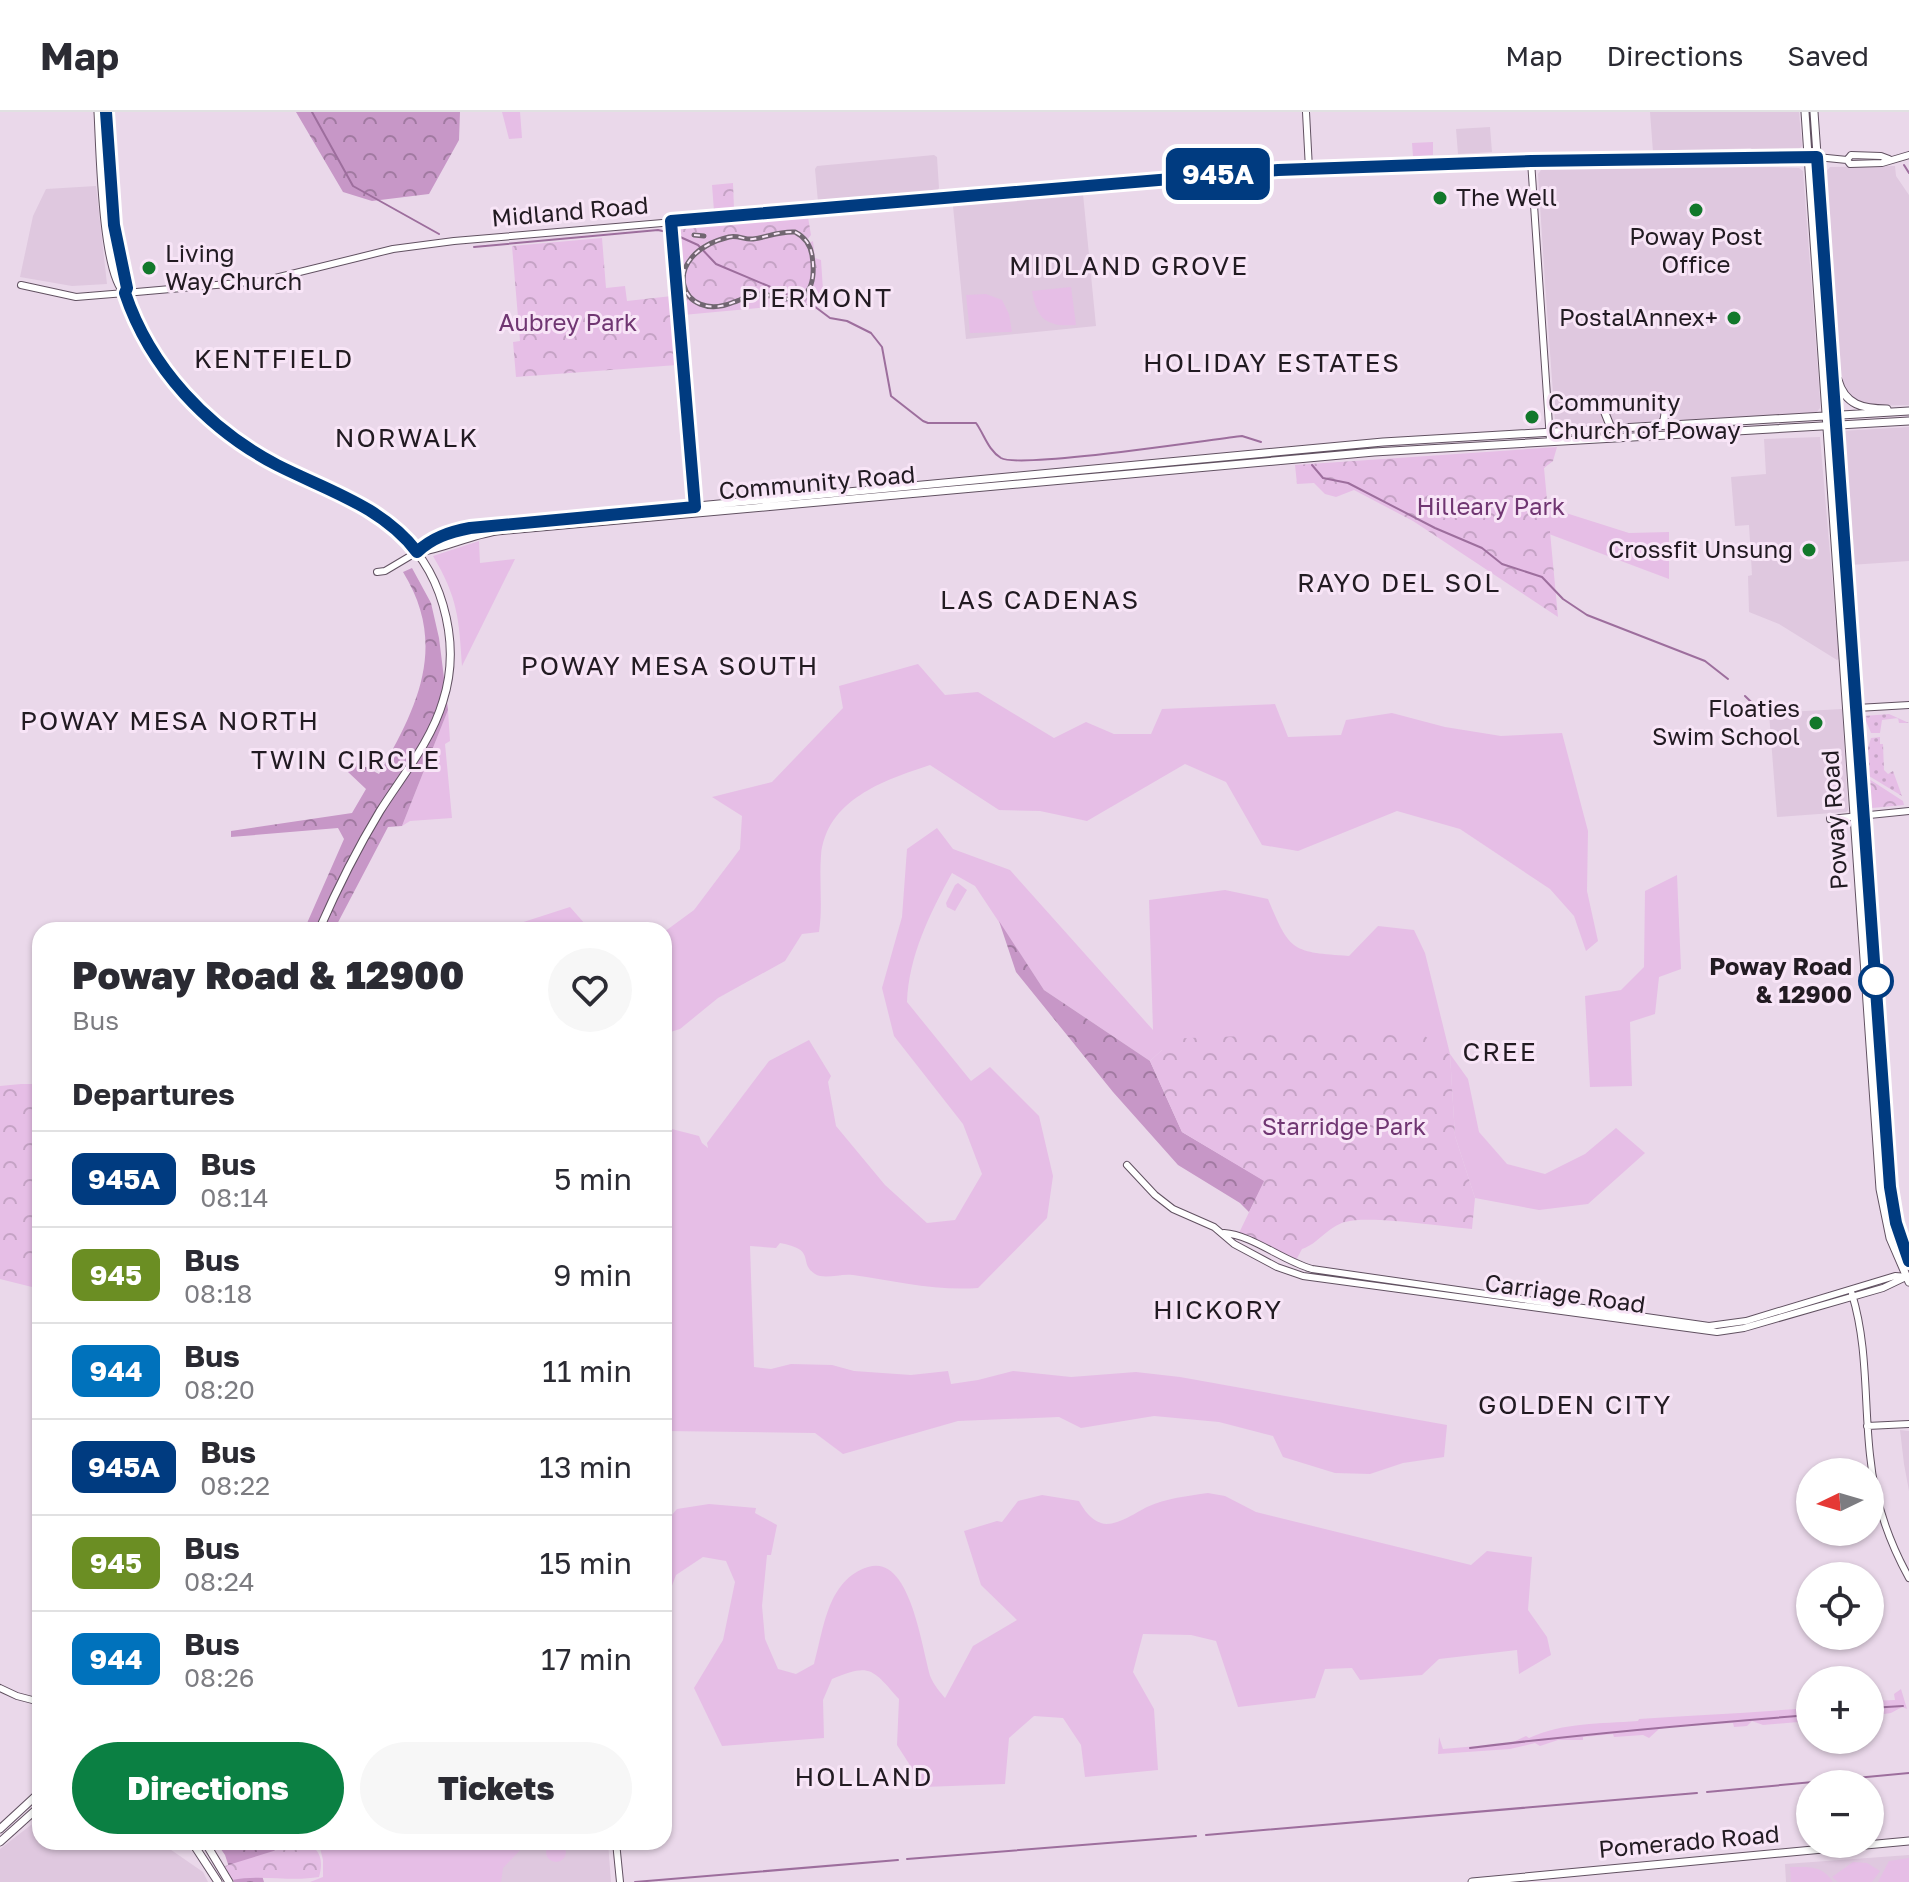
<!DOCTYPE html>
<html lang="en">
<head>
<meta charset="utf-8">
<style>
	body { margin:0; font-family:"Golos Text",sans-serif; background:#f7f7f7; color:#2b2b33; height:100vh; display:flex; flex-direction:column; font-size:30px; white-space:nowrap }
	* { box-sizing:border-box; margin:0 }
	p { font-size:26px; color:#7c7c81 }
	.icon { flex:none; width:44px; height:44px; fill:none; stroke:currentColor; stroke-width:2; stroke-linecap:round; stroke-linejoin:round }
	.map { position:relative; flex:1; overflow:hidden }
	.panel { position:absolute; left:32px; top:810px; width:640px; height:928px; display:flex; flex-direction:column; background:#fff; border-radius:24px; box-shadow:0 2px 6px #0004 }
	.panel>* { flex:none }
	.badge { padding:0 16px; border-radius:12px; font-size:28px; line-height:52px }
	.needle { width:52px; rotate:265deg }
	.buttons { position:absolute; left:1796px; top:1346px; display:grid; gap:16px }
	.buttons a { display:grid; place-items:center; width:88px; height:88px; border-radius:50%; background:#fff; box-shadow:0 2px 6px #0004; font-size:40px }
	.map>.badge { position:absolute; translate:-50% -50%; box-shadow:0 0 0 4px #fff }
	h2 { padding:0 40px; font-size:30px; line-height:72px }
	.round { display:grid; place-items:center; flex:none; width:84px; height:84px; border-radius:42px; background:#f7f7f7 }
	.head { display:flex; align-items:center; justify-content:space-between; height:136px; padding:0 40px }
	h1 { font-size:38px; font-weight:800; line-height:60px }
	.action { display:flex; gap:16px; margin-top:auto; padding:16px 40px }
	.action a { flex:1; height:92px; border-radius:48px; background:#0b8043; color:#fff; font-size:32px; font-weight:800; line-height:92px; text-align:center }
	.action a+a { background:#f7f7f7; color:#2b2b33 }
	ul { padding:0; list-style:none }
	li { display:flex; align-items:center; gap:24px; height:96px; padding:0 40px; border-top:2px solid #e1e1e2 }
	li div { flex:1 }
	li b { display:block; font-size:30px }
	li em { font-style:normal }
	li .badge { min-width:88px; font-weight:700; text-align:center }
	header { display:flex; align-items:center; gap:48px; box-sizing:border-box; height:112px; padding:0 40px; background:#fff; border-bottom:2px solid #e1e1e2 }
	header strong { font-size:38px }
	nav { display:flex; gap:44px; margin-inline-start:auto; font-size:28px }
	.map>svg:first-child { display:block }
	.built { fill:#dfc8df }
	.grass { fill:#e6bee6 }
	.forest { fill:url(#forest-crowns) }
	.park { fill:url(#park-crowns) }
	.garden { fill:url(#garden-dots) }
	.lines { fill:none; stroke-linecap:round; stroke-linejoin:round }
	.stream { stroke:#9d6e9d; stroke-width:2 }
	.tertiary-casing { stroke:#615161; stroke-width:8 }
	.secondary-casing { stroke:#615161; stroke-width:8 }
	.primary-casing { stroke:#615161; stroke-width:9 }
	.tertiary { stroke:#fff; stroke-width:6 }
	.secondary { stroke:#fff; stroke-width:6 }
	.primary { stroke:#fff; stroke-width:7 }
	.rail-casing { stroke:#716671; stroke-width:5 }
	.rail { stroke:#f8e5f7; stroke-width:2; stroke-dasharray:6; stroke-linecap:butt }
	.line-casing { stroke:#fff; stroke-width:18 }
	.line { stroke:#003b80; stroke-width:12 }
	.poi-dot { fill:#12782b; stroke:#f8e5f7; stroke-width:3 }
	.stop-dot { fill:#fff; stroke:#003b80; stroke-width:4 }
	.labels { text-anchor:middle; stroke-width:6; stroke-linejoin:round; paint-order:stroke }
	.poi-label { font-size:24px; fill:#221b22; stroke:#f8e5f7; text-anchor:start }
	.street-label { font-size:24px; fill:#221b22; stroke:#f8e5f7 }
	.park-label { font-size:24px; fill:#703672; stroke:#f8e5f7 }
	.stop-label { font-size:24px; font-weight:bold; fill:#221b22; stroke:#f8e5f7; text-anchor:end }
	.neighbourhood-label { font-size:26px; letter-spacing:2px; fill:#221b22; stroke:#f8e5f7 }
</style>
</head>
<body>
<header>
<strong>Map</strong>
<nav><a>Map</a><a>Directions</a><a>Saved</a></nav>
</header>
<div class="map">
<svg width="1909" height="1770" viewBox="0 0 1909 1770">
	<defs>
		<pattern id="forest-crowns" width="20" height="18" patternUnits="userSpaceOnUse" patternTransform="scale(2)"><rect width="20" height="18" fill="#c797c7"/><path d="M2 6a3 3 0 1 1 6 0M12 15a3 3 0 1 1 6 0" fill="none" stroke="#a17aa1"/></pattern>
		<pattern id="park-crowns" width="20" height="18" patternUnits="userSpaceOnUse" patternTransform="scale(2)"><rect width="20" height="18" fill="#e6bee6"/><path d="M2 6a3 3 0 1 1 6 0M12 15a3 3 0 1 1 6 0" fill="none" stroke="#c5a3c5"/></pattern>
		<pattern id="garden-dots" width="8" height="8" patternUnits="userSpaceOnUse" patternTransform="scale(2)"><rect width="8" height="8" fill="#e6bee6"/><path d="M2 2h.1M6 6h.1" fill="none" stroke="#c5a3c5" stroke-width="1.8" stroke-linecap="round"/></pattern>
	</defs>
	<rect width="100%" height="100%" fill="#ead8ea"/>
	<path class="built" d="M1650 0H1799L1802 34 1797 39H1755L1750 36 1653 40Z
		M1490 15 1492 40 1458 42 1456 17Z
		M934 43 937 45 939 76 937 80 831 89 864 88V102L746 111 744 97 818 90 815 57 817 54Z
		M1895 54 1896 64 1909 83V293L1871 294 1857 290 1847 282 1841 267 1826 60 1830 55Z
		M1770 55 1799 56 1803 59 1820 287V296L1816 301 1562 315 1558 312 1555 309 1545 171 1538 62 1541 58Z
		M96 74 107 172 72 174 20 165 33 104 46 77Z
		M1083 82 1096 214 966 227 953 94Z
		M1909 315V449L1850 453 1841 319Z
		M1820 325 1839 547 1837 548 1779 512 1749 500 1748 464 1752 463 1749 413 1735 414 1731 365 1766 362 1764 327Z
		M1842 597 1848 698 1846 700 1777 705 1769 601Z
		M1900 1318 1909 1319V1379L1904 1352Z
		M40 1706V1730H167L164 1733 203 1760 208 1770H0V1737Z
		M486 1730H608L611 1770H490Z
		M1909 1743V1770H1786L1785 1752Z"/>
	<path class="grass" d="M502 0H520L522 26 509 27Z
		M1433 30V43L1413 44 1412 31Z
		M1071 175 1076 213C1047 215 1037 208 1032 179Z
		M986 182 1002 188 1009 202 1012 220 970 221 966 183Z
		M1547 395 1629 421 1669 420V467L1549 422Z
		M479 429 480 451 515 447 462 554C459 507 458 486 433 444Z
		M918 552 945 583 978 580 1054 626 1086 610 1114 622H1151L1162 597 1275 592 1288 625 1341 623 1346 608 1392 601 1445 615 1501 624 1562 621 1588 719 1587 779 1598 829 1586 839 1574 804 1550 777 1460 717 1397 699 1298 739 1262 733 1226 670 1185 652 1087 709 1040 699 999 698 930 653C884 668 826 688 821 744 819 770 823 794 819 820L802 822 785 849 718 886 680 917 664 922V820L694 798 740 737 742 704 712 685 772 670 843 596 839 574Z
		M448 598 450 629 445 632 452 706 410 709 402 714Z
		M937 716 953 737 1010 758 1153 918 1149 788 1225 778 1268 787C1290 840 1292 840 1349 844L1378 814 1414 818 1425 841 1450 942 1468 967 1479 1020 1507 1052 1545 1062 1585 1042 1616 1016 1645 1041 1588 1092 1539 1098 1475 1086 1455 1024 1450 943 1162 928V938L1150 949 1044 878 975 774 952 761C930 801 909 843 907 890L971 969 990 955 1039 1004 1053 1064 1047 1106 978 1176C936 1179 894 1169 853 1163 841 1161 825 1168 815 1162 797 1150 818 1138 780 1131L776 1136 750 1134 754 1255 771 1257 791 1252 832 1253 854 1259 911 1263 948 1259 951 1272 978 1268 1013 1259 1071 1265 1136 1260 1180 1265 1447 1313 1444 1345 1403 1351 1370 1362 1335 1361 1283 1345 1273 1324 1219 1310 1154 1304 1081 1316 1059 1305 958 1309 843 1342 815 1321 664 1319V1015L699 1024 702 1031 708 1036 707 1031 769 949 809 928 831 964 828 970 836 1014 885 1073 927 1111 955 1108 982 1062 963 1012 894 924 882 876 902 805 907 737Z
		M1677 763 1681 857 1659 865 1655 902 1630 910 1632 974 1590 975 1585 884 1621 878 1644 855 1645 779Z
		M958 771 967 778 955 799 947 795 946 791 955 773Z
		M570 795 586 813 599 818H499Z
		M1208 1381 1225 1384 1256 1400 1471 1453 1487 1439 1532 1445 1528 1498 1547 1525 1551 1543 1519 1562 1517 1538 1439 1547 1422 1563 1360 1568 1352 1556 1325 1557 1315 1586 1238 1595 1216 1529 1191 1523 1143 1522 1133 1560 1154 1597 1158 1658 1085 1665 1081 1633 1063 1606 1034 1604 1009 1626 1005 1672 924 1675 897 1633 899 1587C873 1558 871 1550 832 1567L823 1588 824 1626 722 1634 694 1576 723 1528 735 1470 726 1449 703 1445 676 1463 664 1495V1412L677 1397 709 1392 756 1396 755 1401 777 1413 771 1443H767L762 1494 765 1527 778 1557 796 1562 814 1552C824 1517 827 1468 868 1455 911 1441 922 1539 931 1566 934 1573 940 1580 945 1586L973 1534 1017 1508 981 1473 964 1419 997 1409 1002 1410 1018 1389 1042 1383 1079 1389C1084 1398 1091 1408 1101 1411 1114 1416 1135 1401 1147 1395 1166 1386 1188 1384 1208 1381Z
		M1901 1577 1907 1597 1902 1595 1891 1601 1870 1604V1589L1895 1588 1894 1582Z
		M1807 1596 1810 1609 1763 1613 1752 1609 1747 1614 1734 1615 1733 1611 1669 1615 1659 1617 1649 1626 1643 1623 1614 1625 1613 1622 1583 1625V1628H1558L1540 1634 1535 1631 1510 1637 1438 1642 1439 1625 1443 1637 1511 1631 1526 1624 1529 1626C1565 1610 1599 1612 1638 1609L1639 1607C1695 1603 1750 1601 1807 1596Z
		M310 1730H528L503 1756 501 1770H310L323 1765V1748L320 1736 307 1733Z
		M546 1740a10 10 0 1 1 20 0a10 10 0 1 1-20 0Z
		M1909 1746V1770H1878L1889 1749Z
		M1853 1750 1867 1751 1880 1759 1872 1770H1838L1832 1765Z
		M1790 1755C1809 1755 1822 1753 1833 1770H1791Z"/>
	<path class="forest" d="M296 0H460L459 28 429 82 372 89 343 80Z
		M412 456 431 491 439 526 448 598 402 714 388 715 334 818H304L344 727 338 716 231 725V719L352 701 366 677 348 660 354 649 379 662C418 594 448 533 403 460Z
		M999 809 1044 878 1150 949 1182 1020 1265 1069 1249 1100 1240 1091 1178 1053 1113 980 1016 860Z
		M216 1730H286L269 1743 257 1747 264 1770H234L225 1743Z"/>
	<path class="park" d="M733 71 734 97 714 99 712 73Z
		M803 102 808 105 811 123 807 128 809 131 813 129 815 146 821 148 823 178 821 183 824 186 813 191 683 203 675 118 678 113Z
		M602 126 606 176 625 174 627 189 672 184 677 253 516 265 513 230 520 229 512 134Z
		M1557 335 1553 349 1544 356 1558 505 1413 409 1354 378 1336 385 1325 382 1314 371 1297 372 1295 353Z
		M1869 667 1903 689 1904 693 1872 696Z
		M1417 918 1450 943 1455 1024 1475 1086 1472 1117C1442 1115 1371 1103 1345 1110 1327 1115 1318 1132 1302 1137L1295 1150 1239 1121 1264 1069 1182 1020 1150 949 1162 938V927Z
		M21 972H40V1177L0 1167V974Z
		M312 1735C323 1741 322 1755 319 1765 290 1770 261 1762 232 1768L225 1754 280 1737Z"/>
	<path class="garden" d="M1889 602 1909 611H1899L1898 606 1882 608 1880 621H1871L1864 604Z
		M1880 625V632H1883L1884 658 1888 662 1893 659 1902 684 1869 664 1867 639 1871 626Z"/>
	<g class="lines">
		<path class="stream" d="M312 0 353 74 439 122
			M1904 53 1909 61
			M678 124 698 133 716 152 792 184 804 193 814 194 830 206 847 209 871 221 882 235 891 284 923 309 928 311H976C984 322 988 338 1001 346 1020 357 1207 328 1242 324L1261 330
			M474 135 658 118 667 120
			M1312 353 1323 366 1348 371 1435 416 1482 436 1502 452 1542 465 1563 487 1587 503 1705 549 1728 567
			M1745 584 1769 607
			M1870 1596 1903 1594
			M1470 1636C1582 1622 1696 1612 1810 1603
			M1707 1680 1909 1661
			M1206 1723 1697 1681
			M907 1747 1196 1724
			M635 1770 898 1748"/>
		<defs>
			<path id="tertiary" d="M1306 0 1309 57
				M1817 45 1847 48 1850 52 1882 51 1909 43
				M1847 48 1851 43 1881 44 1889 47
				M1531 49 1550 328
				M671 109 695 399
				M21 173 76 185 125 181
				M377 460 385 459 417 440
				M1857 596 1909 593
				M1830 707 1909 699
				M1127 1053 1155 1083 1173 1097 1214 1115 1234 1132 1277 1155 1303 1164 1717 1220 1744 1216 1883 1176 1906 1165
				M1224 1121C1252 1123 1283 1149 1312 1157L1709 1214 1746 1209 1895 1164 1909 1165
				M1852 1182C1868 1234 1864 1289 1870 1343 1874 1386 1888 1428 1909 1466
				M1867 1314 1909 1312
				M0 1576 17 1584 40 1590
				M616 1730 620 1770"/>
			<path id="secondary" d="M125 181 263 169 393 137 454 129 1278 58 1531 49 1817 45"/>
			<path id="primary" d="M98 0C100 34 102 163 125 181
				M106 0 114 113 127 176 125 181C144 237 181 285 227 321 304 381 412 384 443 493 452 524 453 558 443 589 431 630 402 664 380 699 357 737 337 777 319 818
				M1805 0 1880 1077 1890 1126 1909 1170
				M1814 0 1890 1075 1896 1111 1909 1149
				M1838 268C1845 293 1863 297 1887 297
				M1605 301 1611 316
				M1659 314 1664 308 1667 288
				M417 440C438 420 465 416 494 413L1383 330 1909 299
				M419 440C445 436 470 423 497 419L1374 340 1909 309
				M0 1717 40 1680
				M0 1730 40 1694
				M192 1730 218 1770
				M205 1730 229 1770
				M1472 1770 1909 1729"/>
		</defs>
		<use href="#tertiary" class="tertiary-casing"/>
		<use href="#secondary" class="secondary-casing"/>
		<use href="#primary" class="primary-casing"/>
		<use href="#tertiary" class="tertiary"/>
		<use href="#secondary" class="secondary"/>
		<use href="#primary" class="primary"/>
		<defs>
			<path id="rail" d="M795 120C805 125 810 132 812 143 815 163 814 189 787 187 777 187 767 181 757 182 749 182 741 188 734 190 680 213 656 143 729 125 738 123 745 128 753 127 768 125 779 119 795 120Z
				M694 123 704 124"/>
		</defs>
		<use href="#rail" class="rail-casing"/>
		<use href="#rail" class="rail"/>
	</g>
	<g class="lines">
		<defs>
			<path id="line" d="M106 0 114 113 127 176 125 181C150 256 208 317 277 353 326 378 382 394 417 440 432 426 449 420 470 416L695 395 671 109 1278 58 1531 49 1817 45 1890 1075 1896 1111 1909 1149"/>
		</defs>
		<use href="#line" class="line-casing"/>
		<use href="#line" class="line"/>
	</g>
	<g class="poi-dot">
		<circle cx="1440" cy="86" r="8"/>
		<circle cx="1696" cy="98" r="8"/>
		<circle cx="149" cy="156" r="8"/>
		<circle cx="1734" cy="206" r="8"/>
		<circle cx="1532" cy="305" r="8"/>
		<circle cx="1809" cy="438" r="8"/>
		<circle cx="1816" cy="611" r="8"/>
	</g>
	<circle class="stop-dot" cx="1876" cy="869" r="16"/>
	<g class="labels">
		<g class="poi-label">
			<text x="1456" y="94">The Well</text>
			<text x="1696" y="133" text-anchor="middle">Poway Post<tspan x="1696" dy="28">Office</tspan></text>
			<text x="165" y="150">Living<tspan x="165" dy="28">Way Church</tspan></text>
			<text x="1718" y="214" text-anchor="end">PostalAnnex+</text>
			<text x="1548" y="299">Community<tspan x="1548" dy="28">Church of Poway</tspan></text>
			<text x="1793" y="446" text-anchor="end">Crossfit Unsung</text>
			<text x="1800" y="605" text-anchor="end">Floaties<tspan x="1800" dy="28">Swim School</tspan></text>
		</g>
		<g class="street-label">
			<text transform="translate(570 100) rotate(-5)" y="8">Midland Road</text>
			<text transform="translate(817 371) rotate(-5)" y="8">Community Road</text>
			<text transform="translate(1835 708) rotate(-94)" y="8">Poway Road</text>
			<text transform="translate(1565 1182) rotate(8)" y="8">Carriage Road</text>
			<text transform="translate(1689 1730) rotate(-5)" y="8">Pomerado Road</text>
		</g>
		<g class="park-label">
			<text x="568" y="219">Aubrey Park</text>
			<text x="1491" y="403">Hilleary Park</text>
			<text x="1344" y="1023">Starridge Park</text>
		</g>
		<g class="stop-label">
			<text x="1852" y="863">Poway Road<tspan x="1852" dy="28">&amp; 12900</tspan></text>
		</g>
		<g class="neighbourhood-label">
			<text x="1129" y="163">MIDLAND GROVE</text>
			<text x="817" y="195">PIERMONT</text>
			<text x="274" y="256">KENTFIELD</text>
			<text x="1272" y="260">HOLIDAY ESTATES</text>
			<text x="407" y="335">NORWALK</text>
			<text x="1399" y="480">RAYO DEL SOL</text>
			<text x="1040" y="497">LAS CADENAS</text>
			<text x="670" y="563">POWAY MESA SOUTH</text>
			<text x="170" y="618">POWAY MESA NORTH</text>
			<text x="346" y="657">TWIN CIRCLE</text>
			<text x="1500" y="949">CREE</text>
			<text x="1218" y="1207">HICKORY</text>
			<text x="1575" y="1302">GOLDEN CITY</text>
			<text x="864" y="1674">HOLLAND</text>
		</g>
	</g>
</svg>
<div class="buttons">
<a><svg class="needle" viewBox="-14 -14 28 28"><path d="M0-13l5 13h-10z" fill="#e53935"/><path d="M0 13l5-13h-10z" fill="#7c7c81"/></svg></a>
<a><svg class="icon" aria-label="locate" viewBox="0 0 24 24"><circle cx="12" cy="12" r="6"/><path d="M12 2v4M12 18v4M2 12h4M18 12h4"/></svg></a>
<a>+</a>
<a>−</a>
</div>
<b class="badge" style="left:1218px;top:62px;background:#003b80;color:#fff">945A</b>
<section class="panel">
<div class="head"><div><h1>Poway Road &amp; 12900</h1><p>Bus</p></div><a class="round"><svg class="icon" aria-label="heart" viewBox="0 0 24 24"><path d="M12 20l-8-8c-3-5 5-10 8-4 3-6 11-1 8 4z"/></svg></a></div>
<h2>Departures</h2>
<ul>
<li><span class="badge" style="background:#003b80;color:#fff">945A</span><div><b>Bus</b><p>08:14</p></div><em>5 min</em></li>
<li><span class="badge" style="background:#6b8e23;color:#fff">945</span><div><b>Bus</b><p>08:18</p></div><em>9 min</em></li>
<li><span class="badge" style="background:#0072bc;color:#fff">944</span><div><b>Bus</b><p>08:20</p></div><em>11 min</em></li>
<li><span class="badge" style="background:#003b80;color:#fff">945A</span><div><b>Bus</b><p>08:22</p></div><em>13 min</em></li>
<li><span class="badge" style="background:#6b8e23;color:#fff">945</span><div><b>Bus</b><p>08:24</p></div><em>15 min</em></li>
<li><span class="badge" style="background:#0072bc;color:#fff">944</span><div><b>Bus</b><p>08:26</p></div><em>17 min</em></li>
</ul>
<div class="action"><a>Directions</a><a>Tickets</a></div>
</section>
</div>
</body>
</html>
